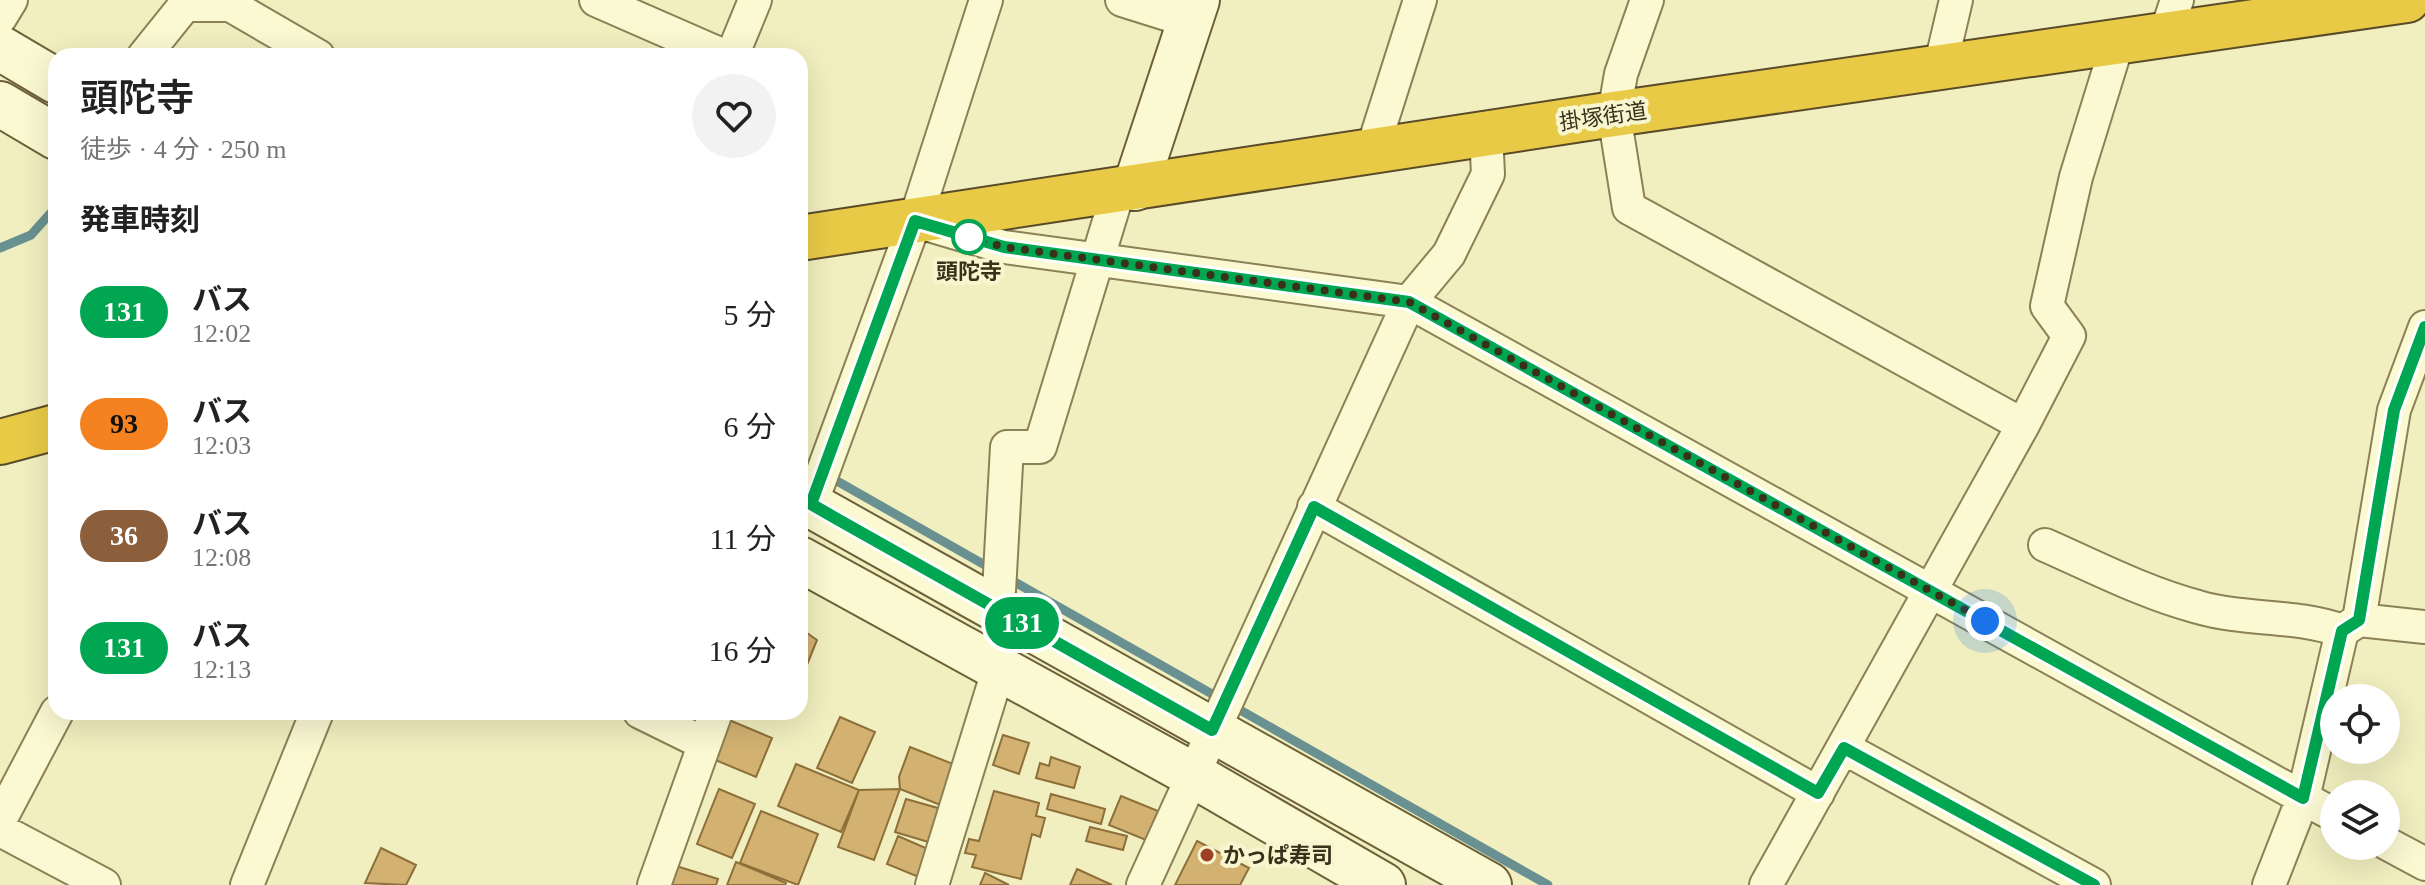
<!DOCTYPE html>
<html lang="ja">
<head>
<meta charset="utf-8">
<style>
	body { margin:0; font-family:"Times New Roman","Noto Sans JP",serif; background:#f2f2f2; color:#222; height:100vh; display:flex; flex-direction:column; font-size:30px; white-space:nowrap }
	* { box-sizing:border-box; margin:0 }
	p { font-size:26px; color:#767676 }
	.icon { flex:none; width:44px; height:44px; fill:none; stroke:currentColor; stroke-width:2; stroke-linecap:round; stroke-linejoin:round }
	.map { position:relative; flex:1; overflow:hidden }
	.drawer { position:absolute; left:48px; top:48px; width:760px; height:672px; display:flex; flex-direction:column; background:#fff; border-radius:24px; box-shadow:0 8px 32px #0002 }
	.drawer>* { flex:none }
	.badge { padding:0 16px; border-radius:26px; font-size:28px; line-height:52px }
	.tools { position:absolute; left:2320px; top:684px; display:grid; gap:16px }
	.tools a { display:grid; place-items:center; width:80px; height:80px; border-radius:50%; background:#fff; box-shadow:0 8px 32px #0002; font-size:40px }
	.you { position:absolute; width:40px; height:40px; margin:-20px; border:6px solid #fff; border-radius:50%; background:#1a73e8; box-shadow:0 0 0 12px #1a73e833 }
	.map>.badge { position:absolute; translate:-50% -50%; box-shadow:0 0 0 4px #fff }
	h2 { padding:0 32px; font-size:30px; line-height:72px }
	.round { display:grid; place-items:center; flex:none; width:84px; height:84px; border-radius:42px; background:#f2f2f2 }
	.headline { display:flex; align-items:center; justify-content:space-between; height:136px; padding:0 32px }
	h1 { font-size:38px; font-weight:600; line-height:60px }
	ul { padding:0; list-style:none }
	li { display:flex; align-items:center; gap:24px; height:112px; padding:0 32px }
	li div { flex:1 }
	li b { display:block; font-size:30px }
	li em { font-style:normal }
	li .badge { min-width:88px; font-weight:700; text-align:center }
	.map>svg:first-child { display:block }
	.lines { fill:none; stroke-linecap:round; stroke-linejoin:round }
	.stream { stroke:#699191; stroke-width:9 }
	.building { fill:#d3b271; stroke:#8d6f39; stroke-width:2 }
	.street-casing { stroke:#8b8056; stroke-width:36 }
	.secondary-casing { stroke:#6d6039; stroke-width:48 }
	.highway-casing { stroke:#594b2a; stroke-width:48 }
	.street { stroke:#fbf9d2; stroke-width:32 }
	.secondary { stroke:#fbf9d2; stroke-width:44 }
	.highway { stroke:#e9ca47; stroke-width:44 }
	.line-casing { stroke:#fff; stroke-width:18 }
	.line { stroke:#00a651; stroke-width:12 }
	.walk { stroke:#3a311b; stroke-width:8; stroke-dasharray:0 14.4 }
	.stop-dot { fill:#fff; stroke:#00a651; stroke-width:4 }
	.poi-dot { fill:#9f3f21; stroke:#f8f6cf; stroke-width:3 }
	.labels { text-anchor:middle; stroke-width:8; stroke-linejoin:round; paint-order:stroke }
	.street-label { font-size:22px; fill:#3a311b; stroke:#f8f6cf }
	.stop-label { font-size:22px; font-weight:bold; fill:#3a311b; stroke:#f8f6cf }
	.poi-label { font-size:22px; font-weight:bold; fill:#3a311b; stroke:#f8f6cf; text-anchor:start }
</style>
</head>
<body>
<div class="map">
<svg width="2425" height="885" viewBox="0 0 2425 885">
	<rect width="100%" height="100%" fill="#f1efbf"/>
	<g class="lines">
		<path class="stream" d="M0 248 31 235 56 207
			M800 460 1548 885"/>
	</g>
	<path class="building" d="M800 628 817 640 800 682Z
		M840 717 875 732 852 783 817 768Z
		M729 720 772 738 756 777 713 759Z
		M1003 735 1029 743 1019 774 993 765Z
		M910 747 963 768 948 808 900 789 899 777Z
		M1051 757 1080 767 1074 788 1036 778 1040 763 1049 766Z
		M796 764 859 790 841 832 778 806Z
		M719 789 755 804 732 858 697 844Z
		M900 789 874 860 838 847 859 790Z
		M994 791 1039 803 1036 816 1045 818 1040 837 1032 834 1021 879 972 867 976 855 965 853 969 839 979 841Z
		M1051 794 1105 809 1101 824 1047 809Z
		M1121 796 1158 811 1146 840 1109 825Z
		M906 799 945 810 935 844 895 832Z
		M761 811 818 834 798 885 740 863Z
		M1090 827 1127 836 1123 850 1086 841Z
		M898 836 937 853 926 880 887 864Z
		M1197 841 1249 868 1240 885H1175Z
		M381 848 416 865 406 885 365 883Z
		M736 862 786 883 785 885H727Z
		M673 865 718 879 716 885H667Z
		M1077 869 1112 885H1070Z
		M985 873 1009 885H980Z"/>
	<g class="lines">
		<defs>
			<path id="street" d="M596 0 724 56
				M1122 0 1189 21
				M1647 0 1621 74 1614 114 1629 208 2023 425 1766 885
				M0 18 11 0
				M2166 33 2177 0
				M144 56 185 5H230L318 56
				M732 56 755 0
				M1940 68 1956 0
				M1372 151 1420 0
				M922 223 1004 247 1409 302 2334 815
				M2023 425 2069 336 2047 306 2076 177 2118 41
				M811 504 915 221 986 0
				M1314 507 1818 793
				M2045 545C2095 567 2145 593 2198 607 2245 621 2296 614 2342 631
				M998 609 1007 447H1040L1118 192
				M2359 620 2394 410 2425 327
				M640 712 703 743
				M1844 748 2094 885
				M0 820 57 712
				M0 830 104 885
				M2386 843 2425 864
				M247 885 317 712
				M654 885 716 712
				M932 885 998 671
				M1143 885 1409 302 1449 254 1488 174 1486 134
				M2269 885 2303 798 2342 631 2359 620 2425 627"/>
			<path id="secondary" d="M0 48 56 81
				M0 104 56 137
				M1135 188 1197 0
				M800 499 1489 885
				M800 559 1193 775 1383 885"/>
			<path id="highway" d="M800 238 1614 114 2407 0
				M0 442 56 427"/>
		</defs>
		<use href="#street" class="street-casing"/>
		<use href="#secondary" class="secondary-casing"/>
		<use href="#highway" class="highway-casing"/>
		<use href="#street" class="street"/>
		<use href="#secondary" class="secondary"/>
		<use href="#highway" class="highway"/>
	</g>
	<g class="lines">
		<defs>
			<path id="line" d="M2094 885 1844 748 1818 793 1314 507 1212 730 837 519 811 504 915 221 1004 247 1409 302 2303 798 2342 631 2359 620 2394 410 2425 327"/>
		</defs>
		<use href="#line" class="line-casing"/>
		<use href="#line" class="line"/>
		<path class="walk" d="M969 237 1004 247 1409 302 1985 621"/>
	</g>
	<circle class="stop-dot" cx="969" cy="237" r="16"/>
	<circle class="poi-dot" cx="1207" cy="855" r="8"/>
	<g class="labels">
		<g class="street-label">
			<text transform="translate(1603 116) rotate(-8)" y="8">掛塚街道</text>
		</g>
		<g class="stop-label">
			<text x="969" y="279">頭陀寺</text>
		</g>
		<g class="poi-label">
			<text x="1223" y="863">かっぱ寿司</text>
		</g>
	</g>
</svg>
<div class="tools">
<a><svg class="icon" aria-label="locate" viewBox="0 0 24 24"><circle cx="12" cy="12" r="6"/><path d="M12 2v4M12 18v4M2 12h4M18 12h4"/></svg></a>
<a><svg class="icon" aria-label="layers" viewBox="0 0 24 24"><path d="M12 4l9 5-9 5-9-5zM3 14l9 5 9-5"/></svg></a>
</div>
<div class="you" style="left:1985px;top:621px"></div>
<b class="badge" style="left:1022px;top:623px;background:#00a651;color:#fff">131</b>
<section class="drawer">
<div class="headline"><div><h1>頭陀寺</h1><p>徒歩 · 4 分 · 250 m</p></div><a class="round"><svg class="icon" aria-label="heart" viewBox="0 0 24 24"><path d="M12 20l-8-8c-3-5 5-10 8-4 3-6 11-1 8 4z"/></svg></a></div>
<h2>発車時刻</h2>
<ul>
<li><span class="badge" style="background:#00a651;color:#fff">131</span><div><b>バス</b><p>12:02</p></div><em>5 分</em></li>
<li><span class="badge" style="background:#f58220;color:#111">93</span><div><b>バス</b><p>12:03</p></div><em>6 分</em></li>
<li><span class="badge" style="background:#8b5e3c;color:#fff">36</span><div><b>バス</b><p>12:08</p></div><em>11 分</em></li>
<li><span class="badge" style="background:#00a651;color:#fff">131</span><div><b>バス</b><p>12:13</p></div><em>16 分</em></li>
</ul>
</section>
</div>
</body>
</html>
